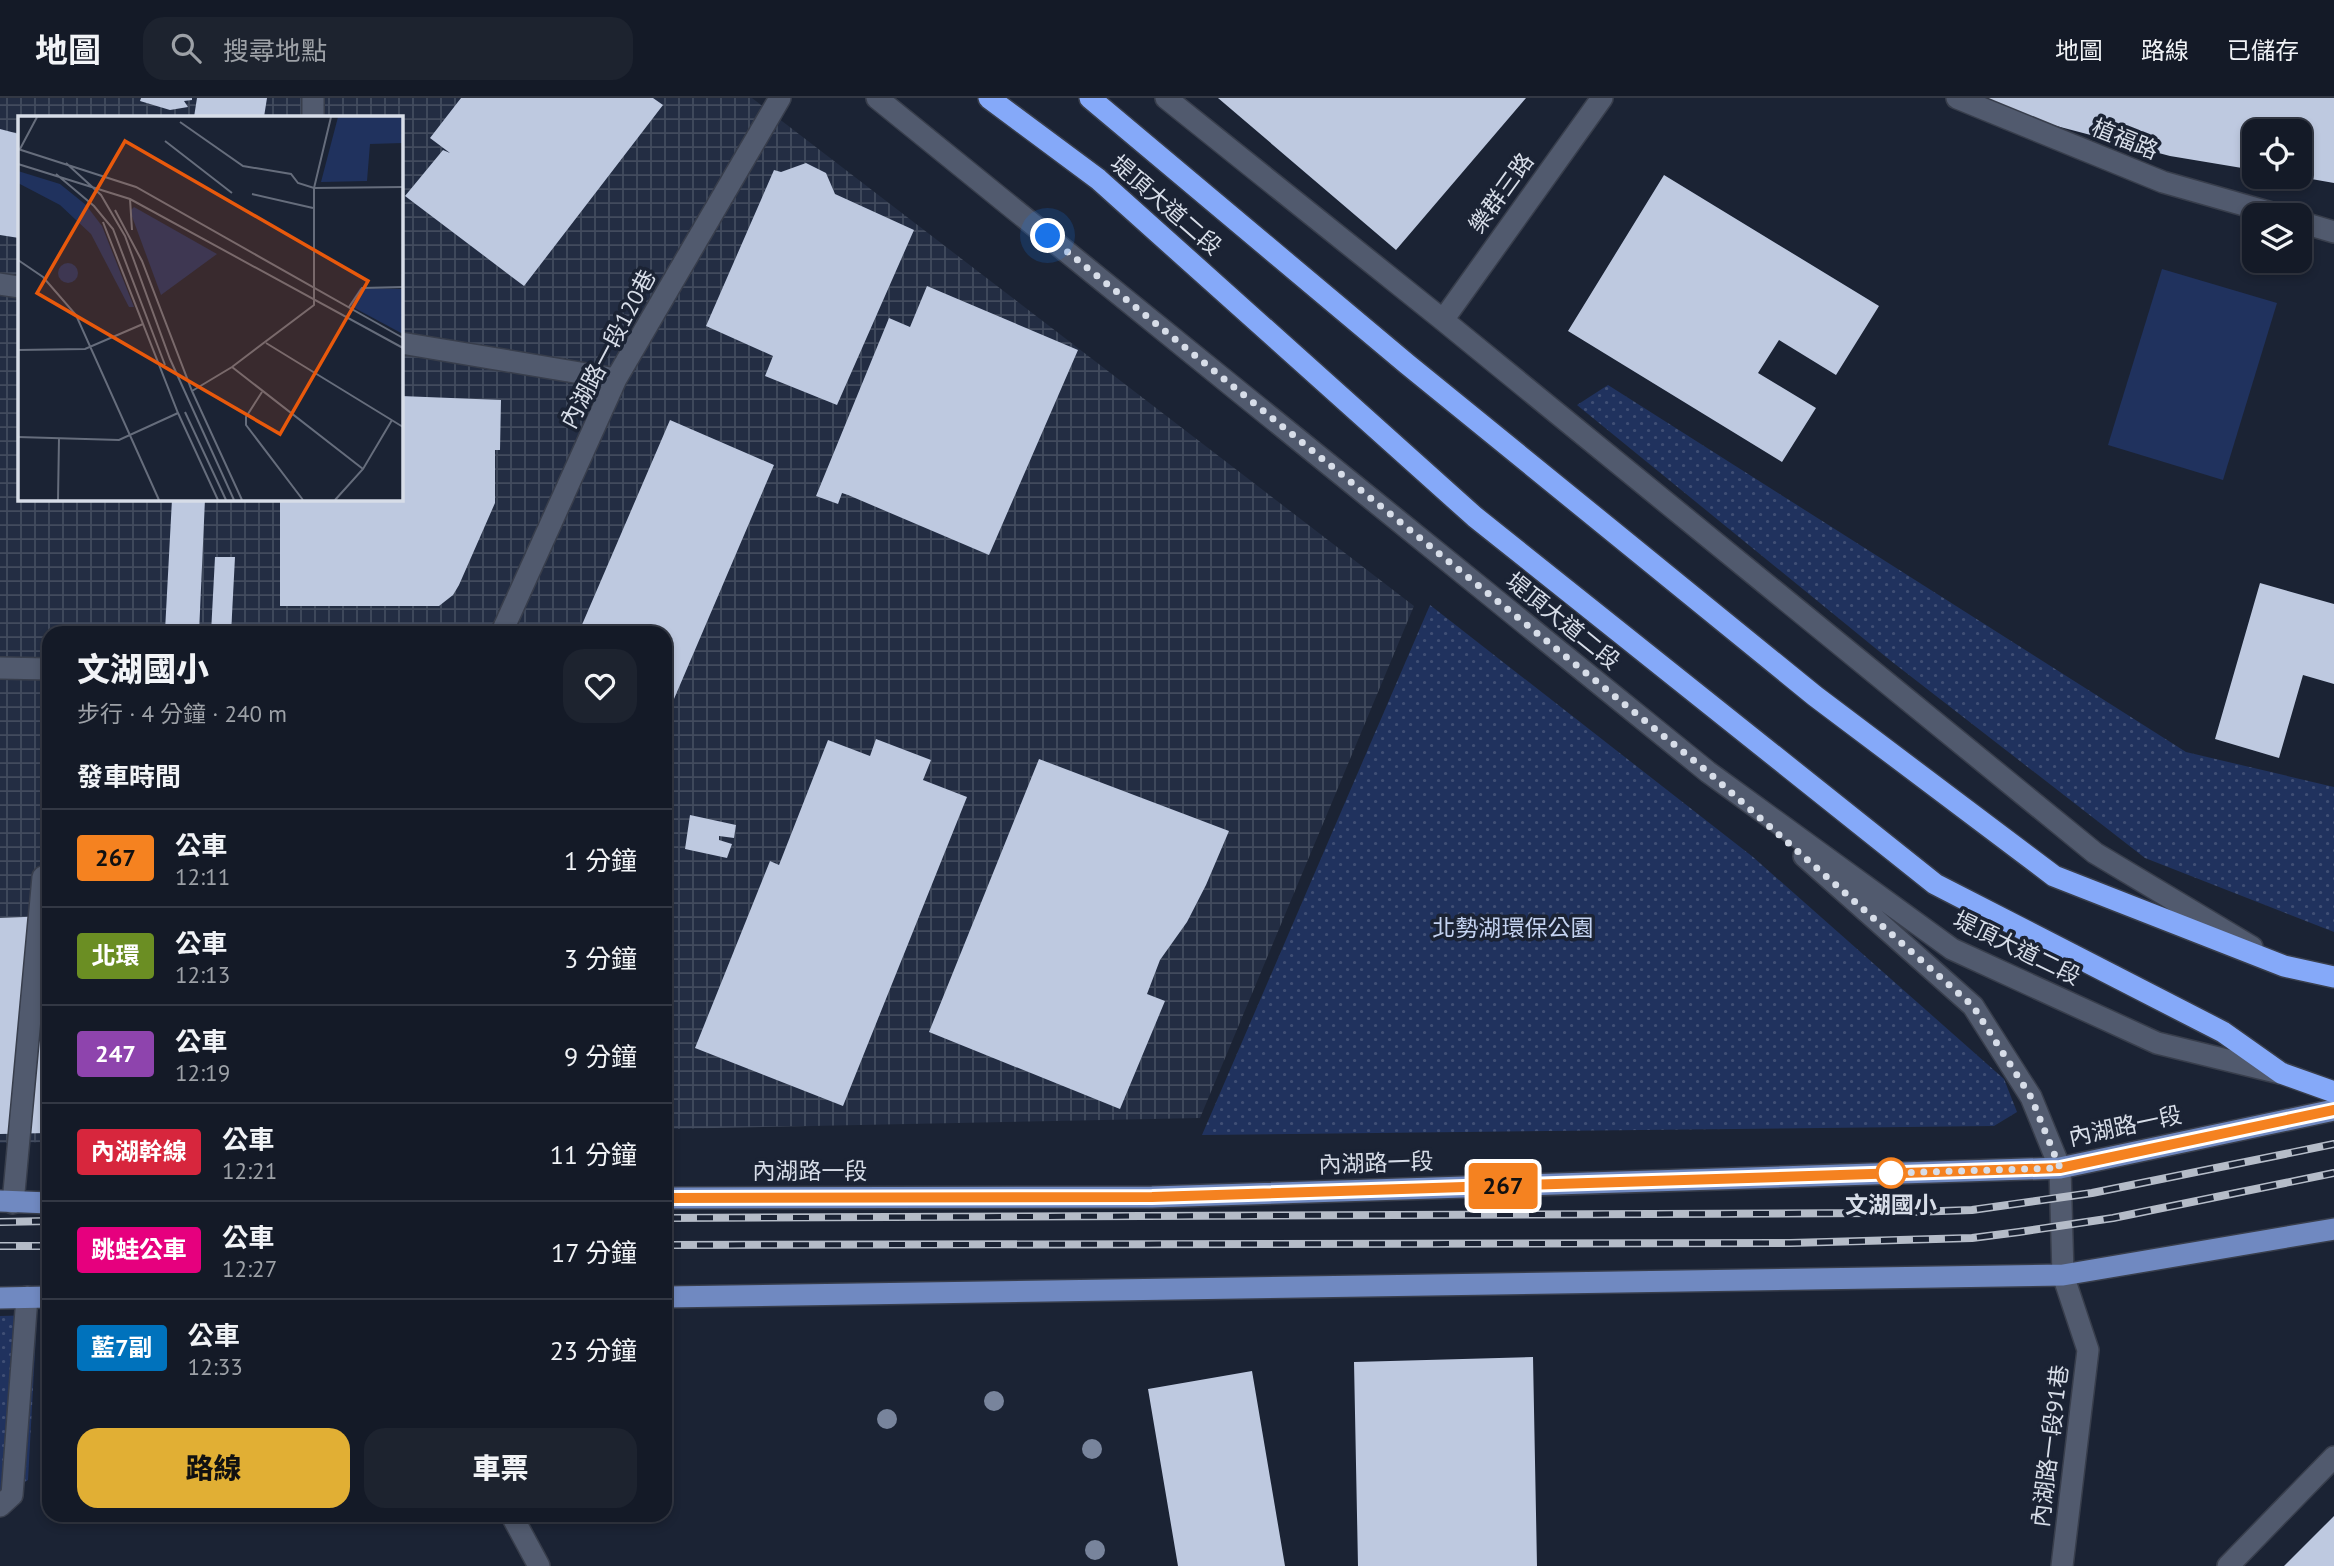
<!DOCTYPE html>
<html lang="zh-TW">
<head>
<meta charset="utf-8">
<style>
	body { margin:0; font-family:"PT Sans","Noto Sans TC",sans-serif; background:#1d232f; color:#f1f3f6; height:100vh; display:flex; flex-direction:column; font-size:26px; white-space:nowrap }
	* { box-sizing:border-box; margin:0 }
	p { font-size:23px; color:#9da1a7 }
	.icon { flex:none; width:38px; height:38px; fill:none; stroke:currentColor; stroke-width:2; stroke-linecap:round; stroke-linejoin:round }
	.map { position:relative; flex:1; overflow:hidden }
	.panel { position:absolute; left:42px; top:528px; width:630px; height:896px; display:flex; flex-direction:column; background:#141a27; border-radius:21px; box-shadow:0 4px 10px #0003,0 0 0 2px #333844 }
	.panel>* { flex:none }
	.badge { padding:0 14px; border-radius:5px; font-size:24px; line-height:46px }
	.controls { position:absolute; left:2242px; top:21px; display:grid; gap:14px }
	.controls a { display:grid; place-items:center; width:70px; height:70px; border-radius:14px; background:#141a27; box-shadow:0 4px 10px #0003,0 0 0 2px #333844; font-size:35px }
	.you { position:absolute; width:35px; height:35px; margin:-18px; border:5px solid #fff; border-radius:50%; background:#1a73e8; box-shadow:0 0 0 10px #1a73e833 }
	.map>.badge { position:absolute; translate:-50% -50%; box-shadow:0 0 0 4px #fff }
	h2 { padding:0 35px; font-size:26px; line-height:63px }
	.round { display:grid; place-items:center; flex:none; width:74px; height:74px; border-radius:21px; background:#1d232f }
	.summary { display:flex; align-items:center; justify-content:space-between; height:119px; padding:0 35px }
	h1 { font-size:33px; font-weight:800; line-height:52px }
	.primary-button { display:flex; gap:14px; margin-top:auto; padding:14px 35px }
	.primary-button a { flex:1; height:80px; border-radius:21px; background:#e1af34; color:#111; font-size:28px; font-weight:800; line-height:80px; text-align:center }
	.primary-button a+a { background:#1d232f; color:#f1f3f6 }
	ul { padding:0; list-style:none }
	li { display:flex; align-items:center; gap:21px; height:98px; padding:0 35px; border-top:2px solid #333844 }
	li div { flex:1 }
	li b { display:block; font-size:26px }
	li em { font-style:normal }
	li .badge { min-width:77px; font-weight:700; text-align:center }
	header { display:flex; align-items:center; gap:42px; box-sizing:border-box; height:98px; padding:0 35px; background:#141a27; border-bottom:2px solid #333844 }
	header strong { font-size:33px }
	nav { display:flex; gap:38px; margin-inline-start:auto; font-size:24px }
	.search { width:490px; height:63px; background:#1d232f; display:flex; align-items:center; gap:18px; box-sizing:border-box; padding:0 24px; border-radius:21px; color:#9da1a7; font-size:26px }
	.map>svg:first-child { display:block }
	.industrial { fill:url(#industrial-grid); fill-rule:evenodd }
	.green { fill:url(#green-dots) }
	.pitch { fill:#20325e }
	.building { fill:#bec9e0 }
	.lines { fill:none; stroke-linecap:round; stroke-linejoin:round }
	.minor-casing { stroke:#383e4c; stroke-width:24 }
	.major-casing { stroke:#383e4c; stroke-width:24 }
	.highway-casing { stroke:#383e4c; stroke-width:24 }
	.minor { stroke:#515a6e; stroke-width:21 }
	.major { stroke:#7089c1; stroke-width:21 }
	.highway { stroke:#85a9f9; stroke-width:21 }
	.rail-casing { stroke:#b5bcc8; stroke-width:8 }
	.rail { stroke:#1b2334; stroke-width:5; stroke-dasharray:16; stroke-linecap:butt }
	.tree { fill:#78849c }
	.line-casing { stroke:#fff; stroke-width:16 }
	.line { stroke:#f58220; stroke-width:10 }
	.walk { stroke:#d7dde8; stroke-width:7; stroke-dasharray:0 12.6 }
	.stop-dot { fill:#fff; stroke:#f58220; stroke-width:3.5 }
	.labels { text-anchor:middle; stroke-width:7; stroke-linejoin:round; paint-order:stroke }
	.street-label { font-size:23px; fill:#d7dde8; stroke:#1b2334 }
	.park-label { font-size:23px; fill:#c4d3f1; stroke:#1b2334 }
	.stop-label { font-size:23px; font-weight:bold; fill:#d7dde8; stroke:#1b2334 }
	.inset-road { fill:none; stroke:#666d7c; stroke-width:2 }
	.view { fill:#e8590c; fill-opacity:0.15; stroke:#e8590c; stroke-width:3.5 }
	.inset-edge { fill:none; stroke:#d7dde8; stroke-width:3.5 }
</style>
</head>
<body>
<header>
<strong>地圖</strong>
<div class="search"><svg class="icon" aria-label="search" viewBox="0 0 24 24"><circle cx="10" cy="10" r="6"/><path d="M15 15l6 6"/></svg>搜尋地點</div>
<nav><a>地圖</a><a>路線</a><a>已儲存</a></nav>
</header>
<div class="map">
<svg width="2334" height="1468" viewBox="0 0 2334 1468">
	<defs>
		<pattern id="industrial-grid" width="8" height="8" patternUnits="userSpaceOnUse" patternTransform="scale(1.75)"><rect width="8" height="8" fill="#232d43"/><path d="M0 4h8M4 0v8" fill="none" stroke="#424b5e"/></pattern>
		<pattern id="green-dots" width="8" height="8" patternUnits="userSpaceOnUse" patternTransform="scale(1.75)"><rect width="8" height="8" fill="#20325e"/><path d="M2 2h.1M6 6h.1" fill="none" stroke="#404f75" stroke-width="1.8" stroke-linecap="round"/></pattern>
	</defs>
	<rect width="100%" height="100%" fill="#1b2334"/>
	<path class="industrial" d="M0 0H752L1414 508 1200 1020 665 1031V536H49V1044L0 1045ZM19 19H401V401H19Z"/>
	<path class="green" d="M1608 287 2186 654 2334 689V834L2145 760 1891 563 1577 307Z
		M1430 507 1753 759 2004 981 2017 1014 1994 1028 1202 1037Z
		M37 1217 28 1382 0 1398V1218Z"/>
	<path class="pitch" d="M2162 171 2277 205 2223 382 2108 347Z"/>
	<path class="building" d="M141 0H192V2L184 3 188 9 170 12 140 3Z
		M197 0H267L264 19H194Z
		M461 0H653L663 7 524 188 405 98 443 52 450 55 430 40Z
		M1218 0H1526L1396 152Z
		M1986 0H2334V85L2300 79V33H2254V72L2170 58 2049 26Z
		M0 31 19 36V140L0 137Z
		M806 65 826 75 835 96 914 132 837 307 765 278 773 258 706 228 774 72 781 74Z
		M1664 77 1879 208 1836 277 1779 242 1758 275 1816 310 1782 364 1568 233Z
		M927 188 1078 252 989 457 848 397 842 395 838 406 816 398 889 220 910 229Z
		M401 298 501 302 500 352H495V405L459 487 453 497 439 508H280V401H401Z
		M670 322 774 367 674 601 665 598V536H578Z
		M172 401H205L199 535 165 533Z
		M215 459H235L231 536 211 535Z
		M2260 485 2334 506V586L2303 577 2279 660 2215 641Z
		M876 641 931 662 923 682 967 699 843 1008 695 950 770 763 779 767 828 642 870 658Z
		M1039 661 1229 733 1206 787 1187 824 1160 862 1147 896 1165 903 1120 1011 929 934Z
		M690 717 736 727 734 740 719 738V742L732 746 727 760 685 751Z
		M49 818V1035L0 1036V820Z
		M1533 1259 1537 1468H1358L1354 1264Z
		M1252 1273 1285 1468H1178L1148 1291Z
		M2334 1418V1468H2284Z"/>
	<g class="lines">
		<defs>
			<path id="minor" d="M877 0 1708 674 1952 851 2157 945 2280 975
				M1166 0 1443 222 2095 755 2252 849
				M1957 0 2163 84 2279 117
				M313 19V0
				M2300 124 2334 134
				M0 186 19 189
				M1443 222 1602 0
				M401 245 616 281
				M501 536 616 281 780 0
				M0 570 49 571
				M1804 758 1973 908 2031 999 2060 1070 2063 1177 2088 1252 2062 1468
				M13 1105 43 779
				M0 1408 12 1397 27 1199
				M512 1418 539 1468
				M2228 1468 2334 1359"/>
			<path id="major" d="M665 1100 1152 1099 2060 1070 2334 1012
				M0 1103 49 1105
				M665 1199 2063 1177 2334 1131
				M0 1200 49 1199"/>
			<path id="highway" d="M989 0 1098 81 1475 419 1935 786 2223 934 2281 975 2334 994
				M1090 0 1407 266 1815 598 2054 778 2284 868 2334 879"/>
		</defs>
		<use href="#minor" class="minor-casing"/>
		<use href="#major" class="major-casing"/>
		<use href="#highway" class="highway-casing"/>
		<use href="#minor" class="minor"/>
		<use href="#major" class="major"/>
		<use href="#highway" class="highway"/>
		<defs>
			<path id="rail" d="M665 1120 1881 1115 1972 1112 2092 1095 2334 1046
				M0 1124 49 1123
				M665 1147 1790 1145 1972 1140 2019 1134 2113 1120 2334 1075
				M0 1148H49"/>
		</defs>
		<use href="#rail" class="rail-casing"/>
		<use href="#rail" class="rail"/>
	</g>
	<g class="tree">
		<circle cx="994" cy="1303" r="10"/>
		<circle cx="887" cy="1321" r="10"/>
		<circle cx="1092" cy="1351" r="10"/>
		<circle cx="1095" cy="1452" r="10"/>
	</g>
	<g class="lines">
		<defs>
			<path id="line" d="M665 1100 1152 1099 2060 1070 2334 1012"/>
		</defs>
		<use href="#line" class="line-casing"/>
		<use href="#line" class="line"/>
		<path class="walk" d="M1048 138 1708 674 1973 908 2031 999 2060 1070 1891 1075"/>
	</g>
	<circle class="stop-dot" cx="1891" cy="1075" r="14"/>
	<g class="labels">
		<g class="street-label">
			<text transform="translate(2125 41) rotate(22)" y="8">植福路</text>
			<text transform="translate(1501 95) rotate(-54)" y="8">樂群三路</text>
			<text transform="translate(1166 107) rotate(41)" y="8">堤頂大道二段</text>
			<text transform="translate(608 251) rotate(-62)" y="8">內湖路一段120巷</text>
			<text transform="translate(1563 523) rotate(39)" y="8">堤頂大道二段</text>
			<text transform="translate(2017 850) rotate(26)" y="8">堤頂大道二段</text>
			<text transform="translate(2125 1028) rotate(-12)" y="8">內湖路一段</text>
			<text transform="translate(1376 1065) rotate(-2)" y="8">內湖路一段</text>
			<text x="810" y="1081">內湖路一段</text>
			<text transform="translate(2050 1348) rotate(-83)" y="8">內湖路一段91巷</text>
		</g>
		<g class="park-label">
			<text x="1513" y="838">北勢湖環保公園</text>
		</g>
		<g class="stop-label">
			<text x="1891" y="1115">文湖國小</text>
		</g>
	</g>
	<g transform="translate(18 18)">
		<rect width="385" height="385" fill="#1b2334"/>
		<path d="M320 1H385V27L352 28 349 65 303 66ZM0 55 42 68 68 89 84 110 116 191H111L73 118 42 89 0 67ZM116 91 199 138 143 179 112 95ZM342 172 385 173V218L331 189Z" fill="#20325e"/>
		<path d="M40 157a10 10 0 1 1 20 0a10 10 0 1 1-20 0Z" fill="#20325e"/>
		<path class="inset-road" d="M162 6 225 50 273 58 280 67 296 72 385 71M147 25 214 77M0 33 118 71 385 222M2 33 19 1M48 47 83 79 107 120 152 243 216 384M0 48 112 83 385 232M38 58 76 90 95 113 147 249M234 78 295 92M112 83 114 114M97 94 124 145 174 275 224 384M85 106 160 297 200 384M0 144 25 161 58 199 141 384M331 191 344 172 385 171M248 227 385 311M0 234 67 233 125 208M214 251 345 353M174 275 214 251 296 189V72L313 1M244 276 228 301V309L285 384M167 296 208 384M0 321 101 324 160 297M40 384 41 322M317 384 345 353 374 304"/>
		<path class="view" d="M107 25 350 165 262 318 19 177Z"/>
		<rect width="385" height="385" class="inset-edge"/>
	</g>
</svg>
<div class="controls">
<a><svg class="icon" aria-label="locate" viewBox="0 0 24 24"><circle cx="12" cy="12" r="6"/><path d="M12 2v4M12 18v4M2 12h4M18 12h4"/></svg></a>
<a><svg class="icon" aria-label="layers" viewBox="0 0 24 24"><path d="M12 4l9 5-9 5-9-5zM3 14l9 5 9-5"/></svg></a>
</div>
<div class="you" style="left:1048px;top:138px"></div>
<b class="badge" style="left:1503px;top:1088px;background:#f58220;color:#111">267</b>
<section class="panel">
<div class="summary"><div><h1>文湖國小</h1><p>步行 · 4 分鐘 · 240 m</p></div><a class="round"><svg class="icon" aria-label="heart" viewBox="0 0 24 24"><path d="M12 20l-8-8c-3-5 5-10 8-4 3-6 11-1 8 4z"/></svg></a></div>
<h2>發車時間</h2>
<ul>
<li><span class="badge" style="background:#f58220;color:#111">267</span><div><b>公車</b><p>12:11</p></div><em>1 分鐘</em></li>
<li><span class="badge" style="background:#6b8e23;color:#fff">北環</span><div><b>公車</b><p>12:13</p></div><em>3 分鐘</em></li>
<li><span class="badge" style="background:#8e44ad;color:#fff">247</span><div><b>公車</b><p>12:19</p></div><em>9 分鐘</em></li>
<li><span class="badge" style="background:#d7263d;color:#fff">內湖幹線</span><div><b>公車</b><p>12:21</p></div><em>11 分鐘</em></li>
<li><span class="badge" style="background:#e6007e;color:#fff">跳蛙公車</span><div><b>公車</b><p>12:27</p></div><em>17 分鐘</em></li>
<li><span class="badge" style="background:#0072bc;color:#fff">藍7副</span><div><b>公車</b><p>12:33</p></div><em>23 分鐘</em></li>
</ul>
<div class="primary-button"><a>路線</a><a>車票</a></div>
</section>
</div>
</body>
</html>
